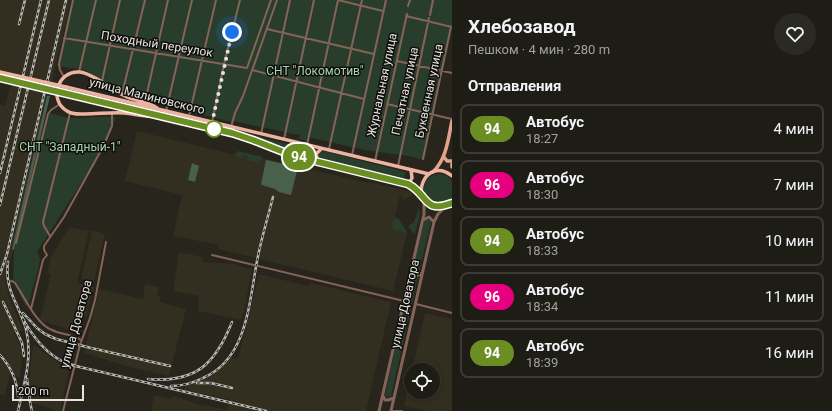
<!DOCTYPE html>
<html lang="ru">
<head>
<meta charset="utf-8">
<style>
	body { margin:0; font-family:Roboto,sans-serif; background:#2a2922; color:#f1f3f6; height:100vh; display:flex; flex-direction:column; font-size:15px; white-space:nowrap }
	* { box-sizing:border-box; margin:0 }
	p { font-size:13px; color:#a0a1a0 }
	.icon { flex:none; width:22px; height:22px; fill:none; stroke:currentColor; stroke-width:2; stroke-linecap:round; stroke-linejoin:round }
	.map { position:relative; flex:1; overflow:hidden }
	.side { display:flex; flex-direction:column; background:#1d1c15; width:380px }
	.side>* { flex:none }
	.badge { padding:0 8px; border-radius:13px; font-size:14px; line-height:26px }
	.fabs { position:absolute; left:404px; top:363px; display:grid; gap:8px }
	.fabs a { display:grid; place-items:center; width:36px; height:36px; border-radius:50%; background:#1d1c15; box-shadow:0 2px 10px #0003,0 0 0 1px #3b3a34; font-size:20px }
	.scale { position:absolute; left:12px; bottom:10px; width:72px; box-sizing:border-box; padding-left:4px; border:2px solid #e5e4df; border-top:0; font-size:11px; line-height:14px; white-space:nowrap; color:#e5e4df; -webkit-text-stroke:3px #0f0e0a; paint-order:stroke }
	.you { position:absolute; width:20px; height:20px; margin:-10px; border:3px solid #fff; border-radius:50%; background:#1a73e8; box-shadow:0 0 0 6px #1a73e833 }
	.map>.badge { position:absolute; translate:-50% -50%; box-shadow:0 0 0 2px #fff }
	h2 { padding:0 16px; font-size:15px; line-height:36px }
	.round { display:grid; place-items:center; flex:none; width:42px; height:42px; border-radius:21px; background:#2a2922 }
	.summary { display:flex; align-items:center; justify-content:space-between; height:68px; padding:0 16px }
	h1 { font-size:19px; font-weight:700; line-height:30px }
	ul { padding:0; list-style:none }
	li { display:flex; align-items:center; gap:12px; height:50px; margin:0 8px 6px; padding:0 8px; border:2px solid #3b3a34; border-radius:8px }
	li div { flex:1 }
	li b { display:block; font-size:15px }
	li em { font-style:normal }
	li .badge { min-width:44px; font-weight:700; text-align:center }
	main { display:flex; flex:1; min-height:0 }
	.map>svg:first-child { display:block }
	.built { fill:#322f20 }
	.green { fill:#293d2d }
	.forest { fill:#48614d }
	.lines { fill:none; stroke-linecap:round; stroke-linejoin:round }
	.minor { stroke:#856359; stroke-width:2 }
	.tertiary { stroke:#856359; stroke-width:3 }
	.primary { stroke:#e6a18d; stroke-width:3.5 }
	.trunk { stroke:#eeb2a1; stroke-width:3.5 }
	.rail-casing { stroke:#b8b7b1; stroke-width:2.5 }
	.rail { stroke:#0f0e0a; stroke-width:1; stroke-dasharray:3; stroke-linecap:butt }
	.trunk-bridge { stroke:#eeb2a1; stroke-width:3.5 }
	.line-casing { stroke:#fff; stroke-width:9 }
	.line { stroke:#6b8e23; stroke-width:6 }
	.walk { stroke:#e5e4df; stroke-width:4; stroke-dasharray:0 7.2 }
	.stop-dot { fill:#fff; stroke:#6b8e23; stroke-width:2 }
	.labels { text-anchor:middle; stroke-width:3; stroke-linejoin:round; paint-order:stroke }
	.street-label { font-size:12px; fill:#e5e4df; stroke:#0f0e0a }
	.park-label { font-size:12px; fill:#a5d5ae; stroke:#0f0e0a }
</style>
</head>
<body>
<main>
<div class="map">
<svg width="452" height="411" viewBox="0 0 452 411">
	<rect width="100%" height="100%" fill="#27251c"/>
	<path class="built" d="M0 0H71L7 277 5 279 9 297 23 330 15 334 21 349 22 356 20 378 10 375 4 396 0 394V105L5 106 14 73 0 70Z
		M137 131 240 156 241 153 368 183 370 182 411 192 413 195 404 200 400 194 392 229 407 233 393 291 218 249 219 245 173 236 182 195 125 181Z
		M69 227 89 231 77 283 94 287 86 317H83L78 333 40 320 51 274 47 273 51 257Z
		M92 230 105 234 94 281 81 279Z
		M179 252 203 257V262L236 264 237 266 252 269 244 312 241 320 198 311 199 296 173 291Z
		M259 274 308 286 311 283 391 302 366 411H151L154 395 170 399 173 396 194 403 227 410 229 406 227 405 229 399 184 390 185 386 203 380 216 372 231 358 238 359Z
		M145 284 159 287 157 296 160 297V302L186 309 169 376 129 367 84 353 99 289 143 299Z
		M425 313 452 319V411H427L404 406 411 374V392H433V370H412Z
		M34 345 69 371 60 411 32 403 28 387 33 346Z"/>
	<path class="green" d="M72 0H452V25L424 160 409 156 365 150 308 137 307 141 295 138H299L300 135 287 133 286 135 292 137 285 136 286 132 232 121 231 122 133 96 125 93 85 70 57 66Z
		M48 113C55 114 62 117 69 118 85 119 101 115 116 117L104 147 37 252 40 259 38 270 29 302 26 306 13 281 14 252Z
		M180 117 308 149 310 152 308 156 287 150 247 135 179 119Z
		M237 151 263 157 258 163 247 160 248 156 242 155V158L234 156Z
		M323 151 406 172 404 180 321 160 318 156 319 153Z
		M424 189a15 15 0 1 1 30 0a15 15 0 1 1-30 0Z
		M419 207 420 215 415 234 412 232 408 226 414 222Z
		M394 217 399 219 408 234 392 229Z
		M427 219 430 220 431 223 419 271 415 273 412 270 424 221Z
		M411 276 418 277 391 396 388 397 385 395Z"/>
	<path class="forest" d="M47 96H50L14 250 12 249Z
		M266 160 298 167 291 195 279 192 275 189 262 185 261 184Z
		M192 163 199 166 195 182 188 180Z"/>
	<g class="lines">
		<path class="minor" d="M338 0 383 11
			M408 6 410 0
			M430 15 433 0
			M406 16 452 27
			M267 29 374 54
			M64 38 247 68 271 0
			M397 61 452 73
			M252 70 364 99
			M79 72 96 0
			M64 77 60 70 59 64 73 0
			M102 81 120 0
			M122 94 145 0
			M145 102 168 0
			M387 104 452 119
			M166 111 192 0
			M189 116 216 0
			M212 122 224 64 240 0
			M231 127 235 113 243 96 277 0
			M261 134 290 0
			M284 139 314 0
			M307 145 338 0
			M329 149 362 0
			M352 155 386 0
			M423 159 451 27
			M375 161 407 14
			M398 166 429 18
			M50 236 44 226 43 222 70 113
			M16 243 48 114 51 110 60 104
			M212 255 404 301
			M8 282 12 281 15 283C24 296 36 324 52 330 62 335 72 334 81 340
			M416 304 452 313
			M31 309 43 260 47 255 44 250V246L64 217 103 147 112 126V114
			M63 411 80 345 90 318 95 300 106 242
			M393 411H402"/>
		<path class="tertiary" d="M423 220 429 217 434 222
			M411 271C412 276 417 277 422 273
			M383 396 385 400H388L394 398
			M379 411 424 214V200
			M391 411 434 222 438 214 446 206"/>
		<path class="primary" d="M444 157 447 161H452
			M452 164V167
			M433 172C447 158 448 139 452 121"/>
		<path class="trunk" d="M66 87 429 174
			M65 94 232 133 253 140 294 156 404 183 413 187 421 194
			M155 116C145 117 135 114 125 113 112 112 98 114 85 114 79 114 73 115 67 111 48 100 58 70 80 72 94 74 111 89 123 95 134 101 147 101 157 108
			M307 160 312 153 310 146
			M318 162 316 154 321 149
			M452 176C425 154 406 205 438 207 444 207 448 205 452 201
			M408 185 412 178 411 170"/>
		<defs>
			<path id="rail" d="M19 24 25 0
				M0 173 41 0
				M0 205 49 0
				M8 262C4 290 19 304 26 329 33 357 24 384 18 411
				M0 274 7 254 66 0
				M3 302 22 343 24 356
				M20 313C30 333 45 354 66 363 74 366 84 368 93 370L266 411
				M23 313 37 328 45 334 56 339 91 348 170 366
				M0 355C11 367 17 379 18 396
				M27 379 30 402 32 411
				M148 379C195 383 215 365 232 322
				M197 383H211L232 388
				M171 386C182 386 193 383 203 378 249 358 249 299 258 256 262 236 268 217 273 197"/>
		</defs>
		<use href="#rail" class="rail-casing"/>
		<use href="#rail" class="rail"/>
		<path class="trunk-bridge" d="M0 72 66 87
			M0 78 65 94"/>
	</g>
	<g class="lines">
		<defs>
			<path id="line" d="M0 78 232 133 253 140 294 156 408 184C429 195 423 214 452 203"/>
		</defs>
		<use href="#line" class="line-casing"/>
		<use href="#line" class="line"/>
		<path class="walk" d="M214 129 212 123 232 32"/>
	</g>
	<circle class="stop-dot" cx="214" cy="129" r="8"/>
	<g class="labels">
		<g class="street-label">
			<text transform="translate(157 44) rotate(9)" y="4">Походный переулок</text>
			<text transform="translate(382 85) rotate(-78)" y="4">Журнальная улица</text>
			<text transform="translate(405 91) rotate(-78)" y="4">Печатная улица</text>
			<text transform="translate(429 91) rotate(-78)" y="4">Буквенная улица</text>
			<text transform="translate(147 96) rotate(14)" y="4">улица Малиновского</text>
			<text transform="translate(405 304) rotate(-77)" y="4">улица Доватора</text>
			<text transform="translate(76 324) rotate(-75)" y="4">улица Доватора</text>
		</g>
		<g class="park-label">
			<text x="315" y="75">СНТ "Локомотив"</text>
			<text x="70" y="151">СНТ "Западный-1"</text>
		</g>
	</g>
</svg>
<div class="fabs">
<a><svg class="icon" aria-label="locate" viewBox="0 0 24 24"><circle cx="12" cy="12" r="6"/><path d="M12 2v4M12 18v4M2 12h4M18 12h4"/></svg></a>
</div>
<div class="scale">200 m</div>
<div class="you" style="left:232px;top:32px"></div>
<b class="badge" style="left:299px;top:157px;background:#6b8e23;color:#fff">94</b>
</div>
<section class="side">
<div class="summary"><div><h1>Хлебозавод</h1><p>Пешком · 4 мин · 280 m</p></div><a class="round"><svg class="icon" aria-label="heart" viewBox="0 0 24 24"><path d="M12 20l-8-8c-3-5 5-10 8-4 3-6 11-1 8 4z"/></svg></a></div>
<h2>Отправления</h2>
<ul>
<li><span class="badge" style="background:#6b8e23;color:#fff">94</span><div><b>Автобус</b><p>18:27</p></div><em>4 мин</em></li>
<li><span class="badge" style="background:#e6007e;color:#fff">96</span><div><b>Автобус</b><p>18:30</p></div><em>7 мин</em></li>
<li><span class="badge" style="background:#6b8e23;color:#fff">94</span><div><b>Автобус</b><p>18:33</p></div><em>10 мин</em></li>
<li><span class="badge" style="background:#e6007e;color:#fff">96</span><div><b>Автобус</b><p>18:34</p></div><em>11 мин</em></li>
<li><span class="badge" style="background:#6b8e23;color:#fff">94</span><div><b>Автобус</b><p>18:39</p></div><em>16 мин</em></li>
</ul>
</section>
</main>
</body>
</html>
